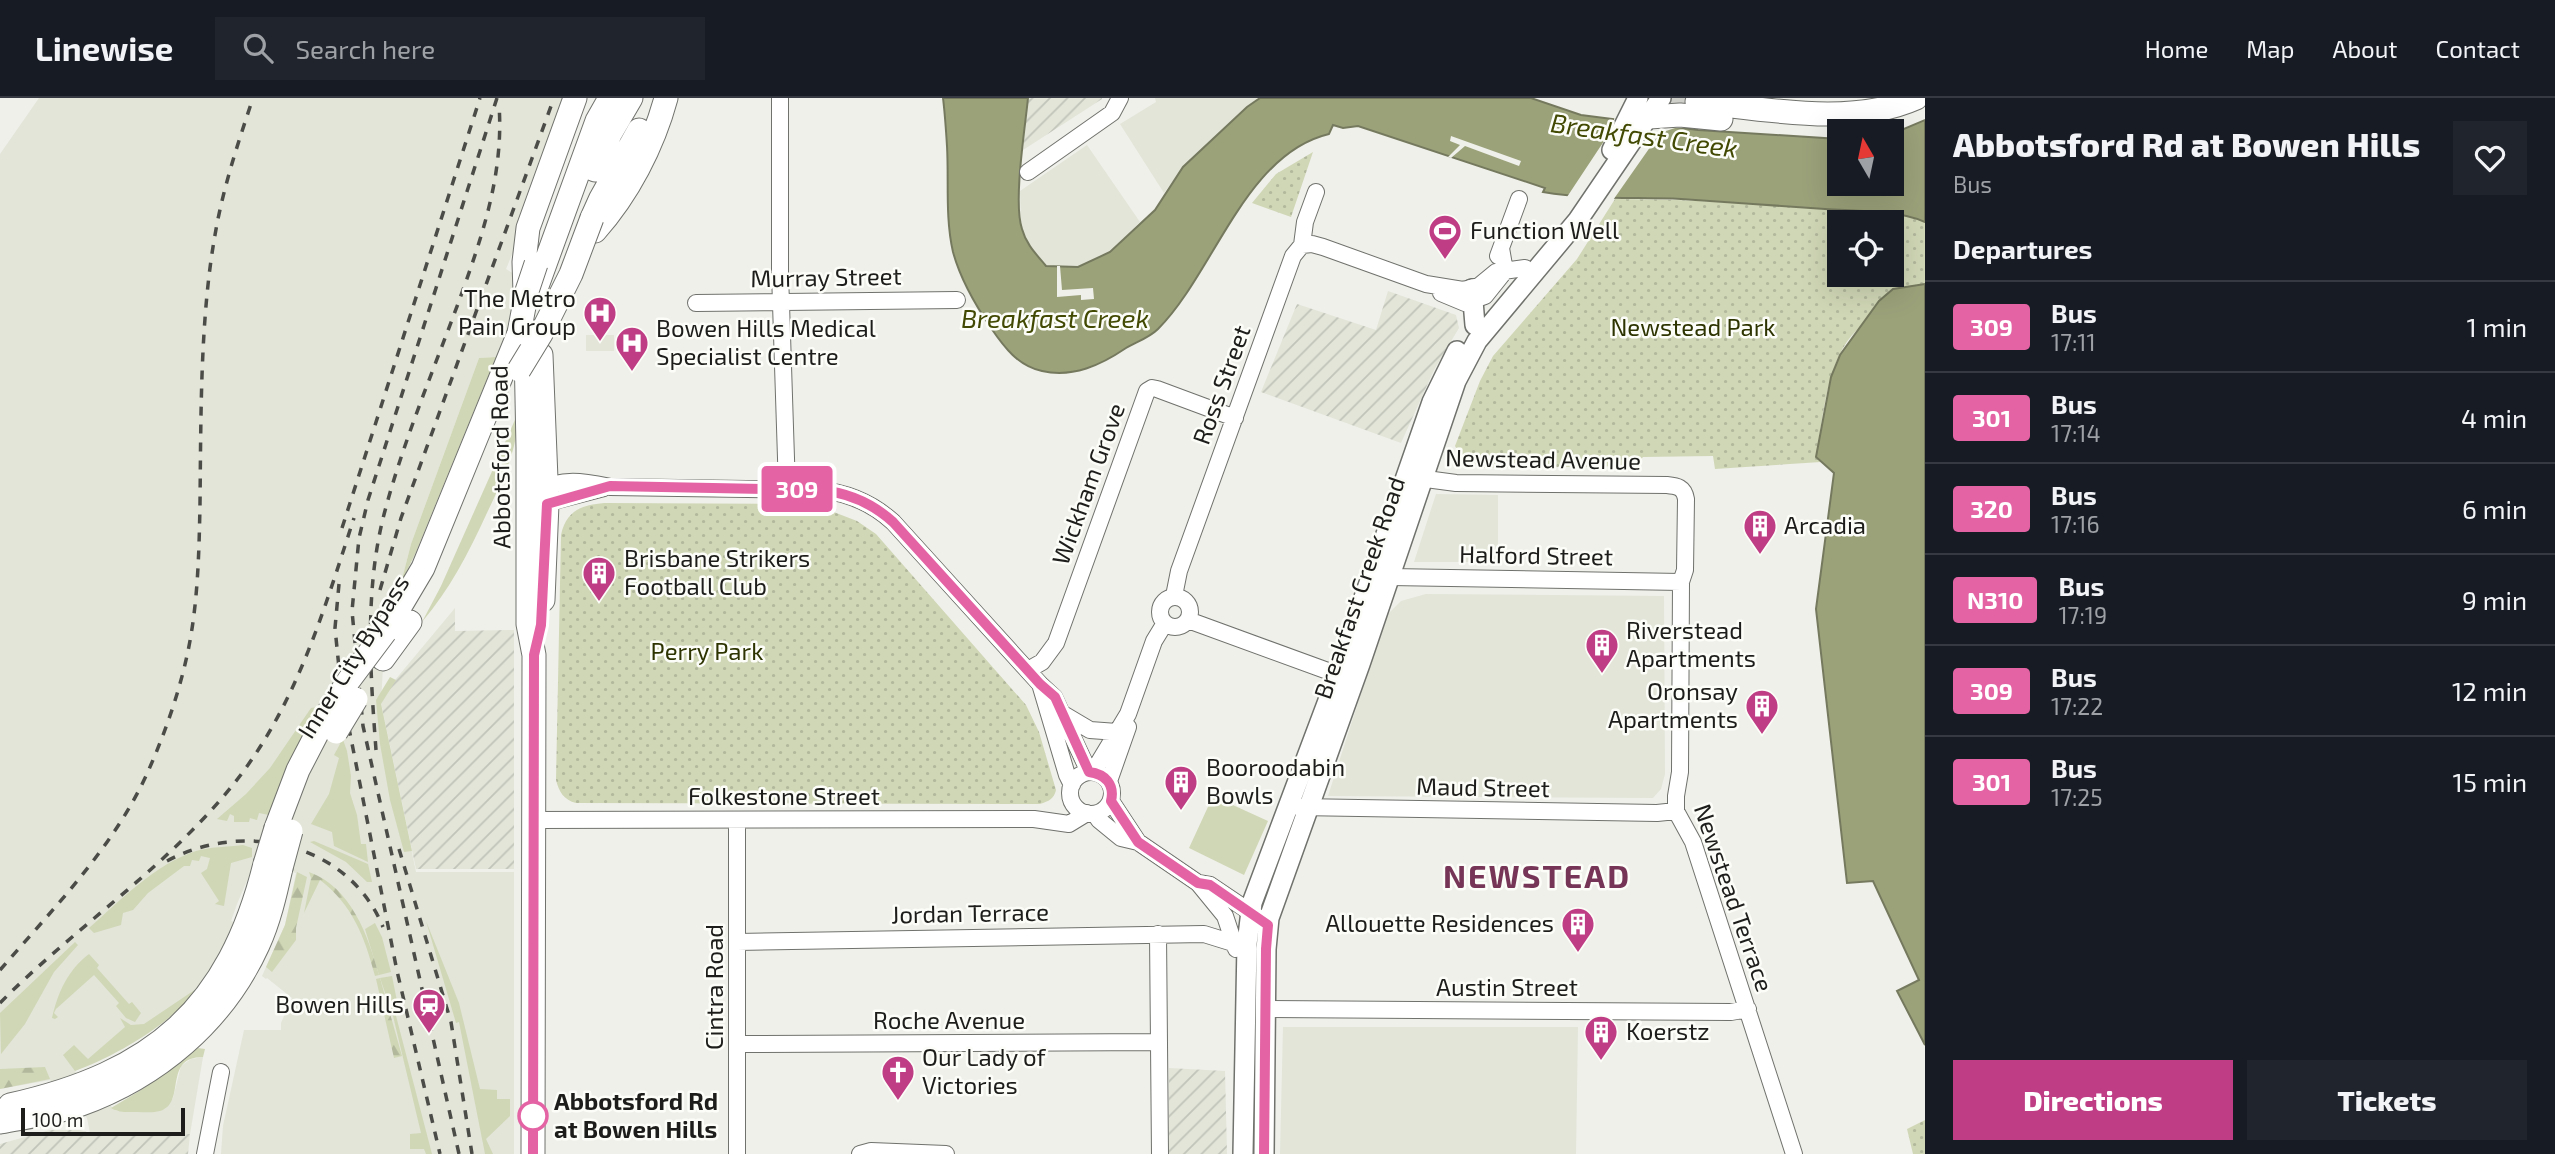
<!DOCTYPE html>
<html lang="en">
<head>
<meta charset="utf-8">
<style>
	body { margin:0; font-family:"Exo 2",sans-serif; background:#20242c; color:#f1f3f6; height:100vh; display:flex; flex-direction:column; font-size:26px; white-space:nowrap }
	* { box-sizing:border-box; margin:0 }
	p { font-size:23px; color:#9ea1a6 }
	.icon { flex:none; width:38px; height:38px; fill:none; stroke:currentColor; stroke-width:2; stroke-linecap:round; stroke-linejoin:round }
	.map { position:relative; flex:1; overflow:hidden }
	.panel { display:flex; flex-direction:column; background:#171b24; width:630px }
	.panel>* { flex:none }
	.badge { padding:0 14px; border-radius:5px; font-size:24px; line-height:46px }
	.needle { width:46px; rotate:351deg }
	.tools { position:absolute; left:1827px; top:21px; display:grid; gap:14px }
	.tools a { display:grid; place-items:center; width:77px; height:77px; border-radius:0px; background:#171b24; box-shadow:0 7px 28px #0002; font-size:35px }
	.scale { position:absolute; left:21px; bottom:18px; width:164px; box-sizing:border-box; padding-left:7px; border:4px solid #1d1d1b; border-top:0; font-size:19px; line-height:24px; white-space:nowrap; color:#1d1d1b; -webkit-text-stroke:5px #fcfdf8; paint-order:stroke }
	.map>.badge { position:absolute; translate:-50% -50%; box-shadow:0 0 0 4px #fff }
	h2 { padding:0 28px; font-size:26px; line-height:63px }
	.round { display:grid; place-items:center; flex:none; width:74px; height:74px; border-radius:0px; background:#20242c }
	.headline { display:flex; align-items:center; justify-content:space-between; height:119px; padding:0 28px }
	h1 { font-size:33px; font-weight:800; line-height:52px }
	.primary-button { display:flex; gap:14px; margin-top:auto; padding:14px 28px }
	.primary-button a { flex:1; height:80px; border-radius:0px; background:#bf3d85; color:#fff; font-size:28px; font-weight:800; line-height:80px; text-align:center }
	.primary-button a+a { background:#20242c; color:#f1f3f6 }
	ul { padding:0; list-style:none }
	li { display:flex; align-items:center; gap:21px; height:91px; padding:0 28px; border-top:2px solid #363941 }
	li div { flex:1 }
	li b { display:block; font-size:26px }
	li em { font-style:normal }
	li .badge { min-width:77px; font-weight:700; text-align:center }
	header { display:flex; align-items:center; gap:42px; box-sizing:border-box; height:98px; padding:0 35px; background:#171b24; border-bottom:2px solid #363941 }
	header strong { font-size:33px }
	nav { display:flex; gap:38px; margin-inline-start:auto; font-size:24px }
	.search { width:490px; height:63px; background:#20242c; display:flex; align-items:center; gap:18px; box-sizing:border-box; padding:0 24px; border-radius:0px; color:#9ea1a6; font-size:26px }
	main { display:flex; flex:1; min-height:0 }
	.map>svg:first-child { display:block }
	.built { fill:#e2e5d8 }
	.industrial { fill:url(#industrial-furrows) }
	.green { fill:#d0d7b6 }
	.forest { fill:url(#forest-firs) }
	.park { fill:url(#park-dots); fill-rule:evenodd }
	.water { fill:#9ba27a; stroke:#757a5e; stroke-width:2 }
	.pier { fill:#eff0ea }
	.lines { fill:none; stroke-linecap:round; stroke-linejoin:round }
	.highway-tunnel { stroke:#d0d0cb; stroke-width:23; stroke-dasharray:23 11; stroke-linecap:butt }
	.minor-casing { stroke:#70726d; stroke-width:18 }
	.major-casing { stroke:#70726d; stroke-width:22 }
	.highway-casing { stroke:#70726d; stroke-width:25 }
	.minor { stroke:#fff; stroke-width:16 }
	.major { stroke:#fff; stroke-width:19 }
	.highway { stroke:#fff; stroke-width:23 }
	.rail { stroke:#4b4b48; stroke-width:3.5; stroke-dasharray:9 9; stroke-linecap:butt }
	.highway-bridge-casing { stroke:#70726d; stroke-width:25; stroke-linecap:butt }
	.highway-bridge { stroke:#fff; stroke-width:23 }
	.line-casing { stroke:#fff; stroke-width:16 }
	.line { stroke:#e463a4; stroke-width:10 }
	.stop-dot { fill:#fff; stroke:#e463a4; stroke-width:3.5 }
	.labels { text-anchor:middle; stroke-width:5; stroke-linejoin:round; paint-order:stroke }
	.poi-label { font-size:24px; fill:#1d1d1b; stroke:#fcfdf8; text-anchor:start }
	.street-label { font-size:24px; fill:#1d1d1b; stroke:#fcfdf8 }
	.park-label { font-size:24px; fill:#2e3401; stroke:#fcfdf8 }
	.stop-label { font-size:24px; font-weight:bold; fill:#1d1d1b; stroke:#fcfdf8; text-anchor:start }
	.water-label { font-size:26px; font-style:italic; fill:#414902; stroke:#fcfdf8 }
	.district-label { font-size:32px; font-weight:bold; letter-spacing:2px; fill:#763556; stroke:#fcfdf8 }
</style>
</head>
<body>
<header>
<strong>Linewise</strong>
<div class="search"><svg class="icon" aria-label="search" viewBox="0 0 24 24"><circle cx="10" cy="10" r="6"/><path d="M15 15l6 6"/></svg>Search here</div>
<nav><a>Home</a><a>Map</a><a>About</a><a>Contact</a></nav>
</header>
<main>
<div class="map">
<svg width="1925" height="1056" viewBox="0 0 1925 1056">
	<defs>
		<pattern id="industrial-furrows" width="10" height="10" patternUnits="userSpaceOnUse" patternTransform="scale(1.75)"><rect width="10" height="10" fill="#e2e5d8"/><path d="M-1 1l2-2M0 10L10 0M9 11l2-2" fill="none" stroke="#c1c4b9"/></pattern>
		<pattern id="forest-firs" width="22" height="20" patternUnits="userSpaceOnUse" patternTransform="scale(1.75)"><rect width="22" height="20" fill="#d0d7b6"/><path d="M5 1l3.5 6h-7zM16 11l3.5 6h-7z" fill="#b2b89c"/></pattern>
		<pattern id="park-dots" width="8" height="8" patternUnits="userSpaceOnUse" patternTransform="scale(1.75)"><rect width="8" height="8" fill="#d0d7b6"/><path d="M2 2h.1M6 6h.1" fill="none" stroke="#b2b89c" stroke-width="1.8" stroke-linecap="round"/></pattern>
	</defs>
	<rect width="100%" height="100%" fill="#eff0ea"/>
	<path class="built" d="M39 0H563L526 99 515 149 506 171 514 176V201L507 231 496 259 479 260 411 446 401 485 386 513 381 605 416 774H514V1056H221L223 1028 244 932H281V925L292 900 267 880 266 881 262 878 285 827 296 775 255 764 237 806 231 823 236 825 228 843 195 895 134 944 75 973 116 1013H159L166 1010 173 1000 181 968 191 961 203 959 190 1036 90 1035 87 1020 50 982 0 991V56Z
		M1155 0H1260L1247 9 1183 69 1164 95 1120 26 1156 4Z
		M1087 47 1140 124 1110 154 1090 163 1078 169 1045 168 1029 149 1021 129 1020 93Z
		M586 237H614V253H586Z
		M1436 396 1498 397V464H1414Z
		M1426 496 1664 498 1665 676 1661 691 1653 700 1328 698 1386 518 1401 503Z
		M1283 929H1578L1576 1056H1280Z"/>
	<path class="industrial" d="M1028 0H1102V1L1023 52Z
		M1388 193 1456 217 1459 230 1434 272 1401 345 1261 294 1297 206 1376 232Z
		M455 510V533L514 532V771H416L381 605 390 588Z
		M1169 970 1225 973 1227 1056H1169Z
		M50 1032H80L90 1035 190 1036 188 1056H0V1046Z"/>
	<path class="green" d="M496 259 416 454 401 485 411 446 479 260Z
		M518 315C518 353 502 383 486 417 468 456 450 491 422 524L441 488Z
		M390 579 396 582 381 606 412 753 404 754 390 702 380 646 376 602Z
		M317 609 335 619 347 653 351 678 350 695 357 717 361 746H366L368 764 334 748 332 734 311 726 329 696 339 660 334 657 340 646 332 624 269 717 259 715 257 722 250 720 249 724H234V718L230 716 227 723 217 721 246 696 270 670 311 610Z
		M1213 698 1268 723 1244 777 1189 750Z
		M314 743 368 766 372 784H367L346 764 310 744Z
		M243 747 252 750V759L231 765 224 808 215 806 219 803 201 775 207 771 210 760 201 758 199 763 192 762 190 768H184L148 795 133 812 123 815 121 827 94 835 89 830C121 802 155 766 196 753 209 749 227 749 243 747Z
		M426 823 459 905 480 991 497 992V1001H510V1018L486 1041 493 1056H485L459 924 456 925Z
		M375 825 382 839 391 874 379 877 365 831Z
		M75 844 78 847 54 874 25 926 1 956 0 915Z
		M89 856 99 867 97 870 129 906 132 904 141 915 135 924 126 920 116 908 119 905 94 877 56 911 54 915 58 919 55 921 52 920C58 894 68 872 89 856Z
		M392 878 399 913 395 914 432 1056H426L424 1051H410V1036L421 1035 393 918 380 880Z
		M199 889C173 925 116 958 75 973L63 957 74 947 88 961 125 929 120 920 131 927 144 926Z
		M198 950 205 951 203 959C162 959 187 1005 160 1013 153 1015 144 1014 137 1014 128 1014 119 1015 111 1010L141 992Z"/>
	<path class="forest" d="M297 774 307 779 296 830V842L272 874 266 869 285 827Z
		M309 774C351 789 368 837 379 877L375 878C365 840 353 807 320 782L304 815 311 780Z
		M380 880 402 958 394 960 376 881Z
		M45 969 50 981 0 991V971Z"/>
	<path class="park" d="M1313 54 1291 119 1252 105 1276 76Z
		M1615 101C1687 101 1758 106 1830 111 1860 114 1897 112 1925 124V186C1905 197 1874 216 1857 232 1827 259 1823 321 1816 359L1821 364 1715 371 1713 358 1643 359 1635 368 1485 370 1462 361 1455 348 1480 283 1493 258 1577 161ZM1839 124H1892V177H1839Z
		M604 405 813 406 857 423 876 436 1026 607 1039 634 1056 692C1054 701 1049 703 1040 706L576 705C564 702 559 694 556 682L561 437C566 413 581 407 604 405Z
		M1925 1022V1056H1913L1907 1031Z"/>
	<path class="water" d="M943 0H1028C1025 31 1013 104 1022 131 1026 146 1036 156 1046 168L1078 169 1110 154 1155 112 1183 69 1247 9 1260 0H1531L1581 17 1698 32 1839 41V86H1892V36L1925 22V124C1898 112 1855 113 1825 111 1777 108 1729 104 1681 101 1635 99 1589 102 1543 94L1545 90 1358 28 1343 30 1333 27 1329 36C1245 56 1214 175 1158 231 1149 240 1136 244 1126 250 1101 267 1073 280 1042 273 1018 268 1004 249 991 230 976 208 960 180 953 154 945 119 949 83 947 48 946 32 945 16 943 0Z
		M1925 186V947L1897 893 1919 882 1873 783 1847 785 1816 511 1834 375 1816 359 1831 279 1840 257 1879 203 1893 191Z"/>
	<path class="pier" d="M1615 17 1666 24 1691 30H1675L1660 35 1611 105 1565 102 1612 31Z
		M1451 38 1521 63 1519 68 1465 48 1451 60 1448 59 1460 47 1450 43Z
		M1057 168H1060L1062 192 1093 190 1094 201 1081 202V197L1057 199Z"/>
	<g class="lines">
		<path class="highway-tunnel" d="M1662 0 1697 4"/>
		<defs>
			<path id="minor" d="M780 0V175L787 391
				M1028 74 1112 15 1120 0
				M1302 147 1312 146 1323 149 1426 186 1463 192 1479 188 1496 174 1525 170
				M1498 158 1519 101
				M1441 195 1465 205 1485 198 1505 173 1501 150
				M696 205 957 202
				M1411 379 1456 385 1667 387C1677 388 1684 389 1686 401L1685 472 1681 484 1680 674 1676 698V713L1693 744 1794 1056
				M539 393C562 379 585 384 610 389L821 392C849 395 872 405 893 424L1040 586 1054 599 1089 674
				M539 410 554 403 604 390
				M1390 479 1681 484
				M1174 498 1179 473 1293 158 1302 147 1305 124 1316 94
				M1160 514a15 15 0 1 1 30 0a15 15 0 1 1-30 0Z
				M1188 522 1347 580
				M1028 572 1042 564 1056 545 1147 293 1152 290 1157 291 1235 320
				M1040 586 1067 677 1072 687
				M1063 616 1090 632 1117 634
				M1093 674 1128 616 1154 543 1165 525
				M1070 695a21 21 0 1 1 42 0a21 21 0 1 1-42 0Z
				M1109 683 1128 629
				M1111 703 1138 744
				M1298 709 1657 715 1676 713
				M1095 716 1099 722 1121 740 1138 744 1198 785 1225 818 1236 851
				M533 722 1034 721 1069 726 1087 715
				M1198 785 1210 787 1259 820
				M1158 836 1160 1056
				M737 844 1204 836 1233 845
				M1265 911 1731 914 1748 911
				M738 946 1159 944
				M205 1056 221 974
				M737 1056V722
				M860 1056 871 1053 946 1056"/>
			<path id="major" d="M1612 52 1638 0
				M1472 191 1475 227
				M1243 1056 1247 846 1252 805 1329 600 1432 304 1457 253
				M1264 1056 1266 851 1269 820 1360 566 1456 283 1477 243 1578 122 1661 0"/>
			<path id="highway" d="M1697 4C1767 11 1851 29 1916 0
				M1649 19 1680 17 1721 21
				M595 72 610 36 631 0
				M592 120 601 100 639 32
				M595 133C628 96 653 48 666 0
				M537 188 597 23 610 0
				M525 195 524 164 528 130 575 0
				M526 250 528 350V526L534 557 533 1056
				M541 257 547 406 543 502
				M385 534 423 470 519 235
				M383 561 410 524
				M276 730 298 672 325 620
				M10 1007C153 975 229 911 265 766
				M0 1024C26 1019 53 1016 79 1007 157 979 223 924 258 847 269 823 275 797 281 770"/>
		</defs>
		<use href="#minor" class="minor-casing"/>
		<use href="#major" class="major-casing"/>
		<use href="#highway" class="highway-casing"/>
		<use href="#minor" class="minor"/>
		<use href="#major" class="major"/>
		<use href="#highway" class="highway"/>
		<path class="rail" d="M342 430 480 0
			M339 486 335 530 341 590 397 873 440 1056
			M380 492 401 420 554 0
			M376 652C370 571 364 488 386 409 405 339 434 271 459 203 482 139 504 76 499 7
			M399 751 451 924 472 1056
			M167 763C243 722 348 744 383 829
			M0 872C52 812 112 751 146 678 164 638 179 596 188 553 198 505 199 455 200 406 201 320 200 221 215 137 223 90 238 45 253 0
			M0 905C74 830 165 771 232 688 296 609 323 515 354 420
			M459 1056 363 628 352 513 359 440 368 402 497 0"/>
		<defs>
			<path id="highway-bridge" d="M519 235 527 193 536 166
				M519 272 541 236 571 176 592 120
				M325 620 349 582 385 534
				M336 634 356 601
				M265 766 276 730
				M281 770 291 733"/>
		</defs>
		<use href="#highway-bridge" class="highway-bridge-casing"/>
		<use href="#highway-bridge" class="highway-bridge"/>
	</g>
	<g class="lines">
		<defs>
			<path id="line" d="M533 1056 534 557 541 527 547 406 610 388 821 392C849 395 872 405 893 424L1040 586 1055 599 1089 674C1105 676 1115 686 1111 703L1138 744 1198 785 1210 787 1268 827 1266 851 1264 1056"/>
		</defs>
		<use href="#line" class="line-casing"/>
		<use href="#line" class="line"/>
	</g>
	<defs>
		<symbol id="stadium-pin" viewBox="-11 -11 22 30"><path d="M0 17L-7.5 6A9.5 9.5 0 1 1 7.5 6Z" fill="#bf3d85" stroke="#fcfdf8"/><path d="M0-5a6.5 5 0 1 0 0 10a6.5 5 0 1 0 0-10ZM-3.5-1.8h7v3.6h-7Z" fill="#fff"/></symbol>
		<symbol id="hospital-pin" viewBox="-11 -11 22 30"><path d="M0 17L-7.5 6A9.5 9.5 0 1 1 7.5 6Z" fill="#bf3d85" stroke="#fcfdf8"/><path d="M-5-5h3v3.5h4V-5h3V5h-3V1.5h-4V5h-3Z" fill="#fff"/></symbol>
		<symbol id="building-pin" viewBox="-11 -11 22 30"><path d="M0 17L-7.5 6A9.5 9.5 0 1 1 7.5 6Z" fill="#bf3d85" stroke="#fcfdf8"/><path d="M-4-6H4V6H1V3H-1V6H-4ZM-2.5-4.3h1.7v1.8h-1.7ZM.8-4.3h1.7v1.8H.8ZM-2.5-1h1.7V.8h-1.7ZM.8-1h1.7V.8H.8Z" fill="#fff"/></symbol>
		<symbol id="station-pin" viewBox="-11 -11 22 30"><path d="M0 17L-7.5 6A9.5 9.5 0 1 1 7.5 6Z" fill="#bf3d85" stroke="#fcfdf8"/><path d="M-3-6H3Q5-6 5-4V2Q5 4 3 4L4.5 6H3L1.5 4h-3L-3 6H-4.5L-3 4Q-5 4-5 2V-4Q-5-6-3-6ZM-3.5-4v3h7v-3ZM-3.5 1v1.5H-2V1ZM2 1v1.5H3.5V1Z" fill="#fff"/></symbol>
		<symbol id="church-pin" viewBox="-11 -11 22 30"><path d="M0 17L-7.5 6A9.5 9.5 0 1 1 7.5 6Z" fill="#bf3d85" stroke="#fcfdf8"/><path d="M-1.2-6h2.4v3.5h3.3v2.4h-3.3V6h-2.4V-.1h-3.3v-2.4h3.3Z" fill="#fff"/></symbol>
	</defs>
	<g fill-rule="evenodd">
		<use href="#stadium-pin" x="1426" y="114" width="38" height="52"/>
		<use href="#hospital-pin" x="581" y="196" width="38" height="52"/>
		<use href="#hospital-pin" x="613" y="226" width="38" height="52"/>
		<use href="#building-pin" x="1741" y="409" width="38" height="52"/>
		<use href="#building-pin" x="580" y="456" width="38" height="52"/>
		<use href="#building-pin" x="1583" y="528" width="38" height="52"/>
		<use href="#building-pin" x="1743" y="589" width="38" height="52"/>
		<use href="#building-pin" x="1162" y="665" width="38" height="52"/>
		<use href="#building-pin" x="1559" y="807" width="38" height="52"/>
		<use href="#station-pin" x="410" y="888" width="38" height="52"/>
		<use href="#building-pin" x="1582" y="915" width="38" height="52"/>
		<use href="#church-pin" x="879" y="955" width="38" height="52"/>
	</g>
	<circle class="stop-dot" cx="533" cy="1018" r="14"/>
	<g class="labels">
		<g class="poi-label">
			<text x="1470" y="141">Function Well</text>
			<text x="576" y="209" text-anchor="end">The Metro<tspan x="576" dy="28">Pain Group</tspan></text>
			<text x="656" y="239">Bowen Hills Medical<tspan x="656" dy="28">Specialist Centre</tspan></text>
			<text x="1784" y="436">Arcadia</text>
			<text x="624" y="469">Brisbane Strikers<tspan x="624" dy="28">Football Club</tspan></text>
			<text x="1626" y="541">Riverstead<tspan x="1626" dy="28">Apartments</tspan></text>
			<text x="1738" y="602" text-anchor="end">Oronsay<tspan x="1738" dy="28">Apartments</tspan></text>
			<text x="1206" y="678">Booroodabin<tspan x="1206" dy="28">Bowls</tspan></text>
			<text x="1554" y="834" text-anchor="end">Allouette Residences</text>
			<text x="404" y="915" text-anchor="end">Bowen Hills</text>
			<text x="1626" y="942">Koerstz</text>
			<text x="922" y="968">Our Lady of<tspan x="922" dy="28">Victories</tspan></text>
		</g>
		<g class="street-label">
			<text transform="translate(826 180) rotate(-1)" y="8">Murray Street</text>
			<text transform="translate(1222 287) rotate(-70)" y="8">Ross Street</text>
			<text transform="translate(501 359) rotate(-91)" y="8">Abbotsford Road</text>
			<text transform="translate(1543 362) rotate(1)" y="8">Newstead Avenue</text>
			<text transform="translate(1089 386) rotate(-70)" y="8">Wickham Grove</text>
			<text transform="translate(1536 458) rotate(1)" y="8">Halford Street</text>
			<text transform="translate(1360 490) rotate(-71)" y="8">Breakfast Creek Road</text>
			<text transform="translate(354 559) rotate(-58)" y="8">Inner City Bypass</text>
			<text transform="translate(1483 690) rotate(1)" y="8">Maud Street</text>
			<text x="784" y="707">Folkestone Street</text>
			<text transform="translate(1733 800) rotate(71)" y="8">Newstead Terrace</text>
			<text transform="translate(970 816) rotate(-1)" y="8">Jordan Terrace</text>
			<text transform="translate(715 889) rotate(-90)" y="8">Cintra Road</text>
			<text x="1507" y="898">Austin Street</text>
			<text x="949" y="931">Roche Avenue</text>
		</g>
		<g class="park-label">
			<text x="1693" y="238">Newstead Park</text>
			<text x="707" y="562">Perry Park</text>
		</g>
		<g class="stop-label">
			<text x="554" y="1012">Abbotsford Rd<tspan x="554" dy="28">at Bowen Hills</tspan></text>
		</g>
		<g class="water-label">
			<text transform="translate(1644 38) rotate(8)" y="9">Breakfast Creek</text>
			<text x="1055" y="230">Breakfast Creek</text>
		</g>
		<g class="district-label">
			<text x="1537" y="790">NEWSTEAD</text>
		</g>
	</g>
</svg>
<div class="tools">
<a><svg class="needle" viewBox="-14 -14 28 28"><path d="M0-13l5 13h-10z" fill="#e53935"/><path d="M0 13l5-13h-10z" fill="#9ea1a6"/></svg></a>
<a><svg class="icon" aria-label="locate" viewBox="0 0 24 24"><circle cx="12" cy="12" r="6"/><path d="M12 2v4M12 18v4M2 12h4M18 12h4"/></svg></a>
</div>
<div class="scale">100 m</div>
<b class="badge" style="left:797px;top:391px;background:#e463a4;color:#fff">309</b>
</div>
<section class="panel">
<div class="headline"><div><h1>Abbotsford Rd at Bowen Hills</h1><p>Bus</p></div><a class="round"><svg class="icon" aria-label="heart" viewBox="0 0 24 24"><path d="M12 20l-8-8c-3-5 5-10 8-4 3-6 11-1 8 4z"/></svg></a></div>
<h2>Departures</h2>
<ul>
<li><span class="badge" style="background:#e463a4;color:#fff">309</span><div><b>Bus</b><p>17:11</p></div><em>1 min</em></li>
<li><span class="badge" style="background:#e463a4;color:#fff">301</span><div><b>Bus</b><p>17:14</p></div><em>4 min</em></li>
<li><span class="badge" style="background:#e463a4;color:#fff">320</span><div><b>Bus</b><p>17:16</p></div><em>6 min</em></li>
<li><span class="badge" style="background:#e463a4;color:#fff">N310</span><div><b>Bus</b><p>17:19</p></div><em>9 min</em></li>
<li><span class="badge" style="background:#e463a4;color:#fff">309</span><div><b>Bus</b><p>17:22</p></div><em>12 min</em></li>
<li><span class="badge" style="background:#e463a4;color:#fff">301</span><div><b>Bus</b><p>17:25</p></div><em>15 min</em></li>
</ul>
<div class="primary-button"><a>Directions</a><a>Tickets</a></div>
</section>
</main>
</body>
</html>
